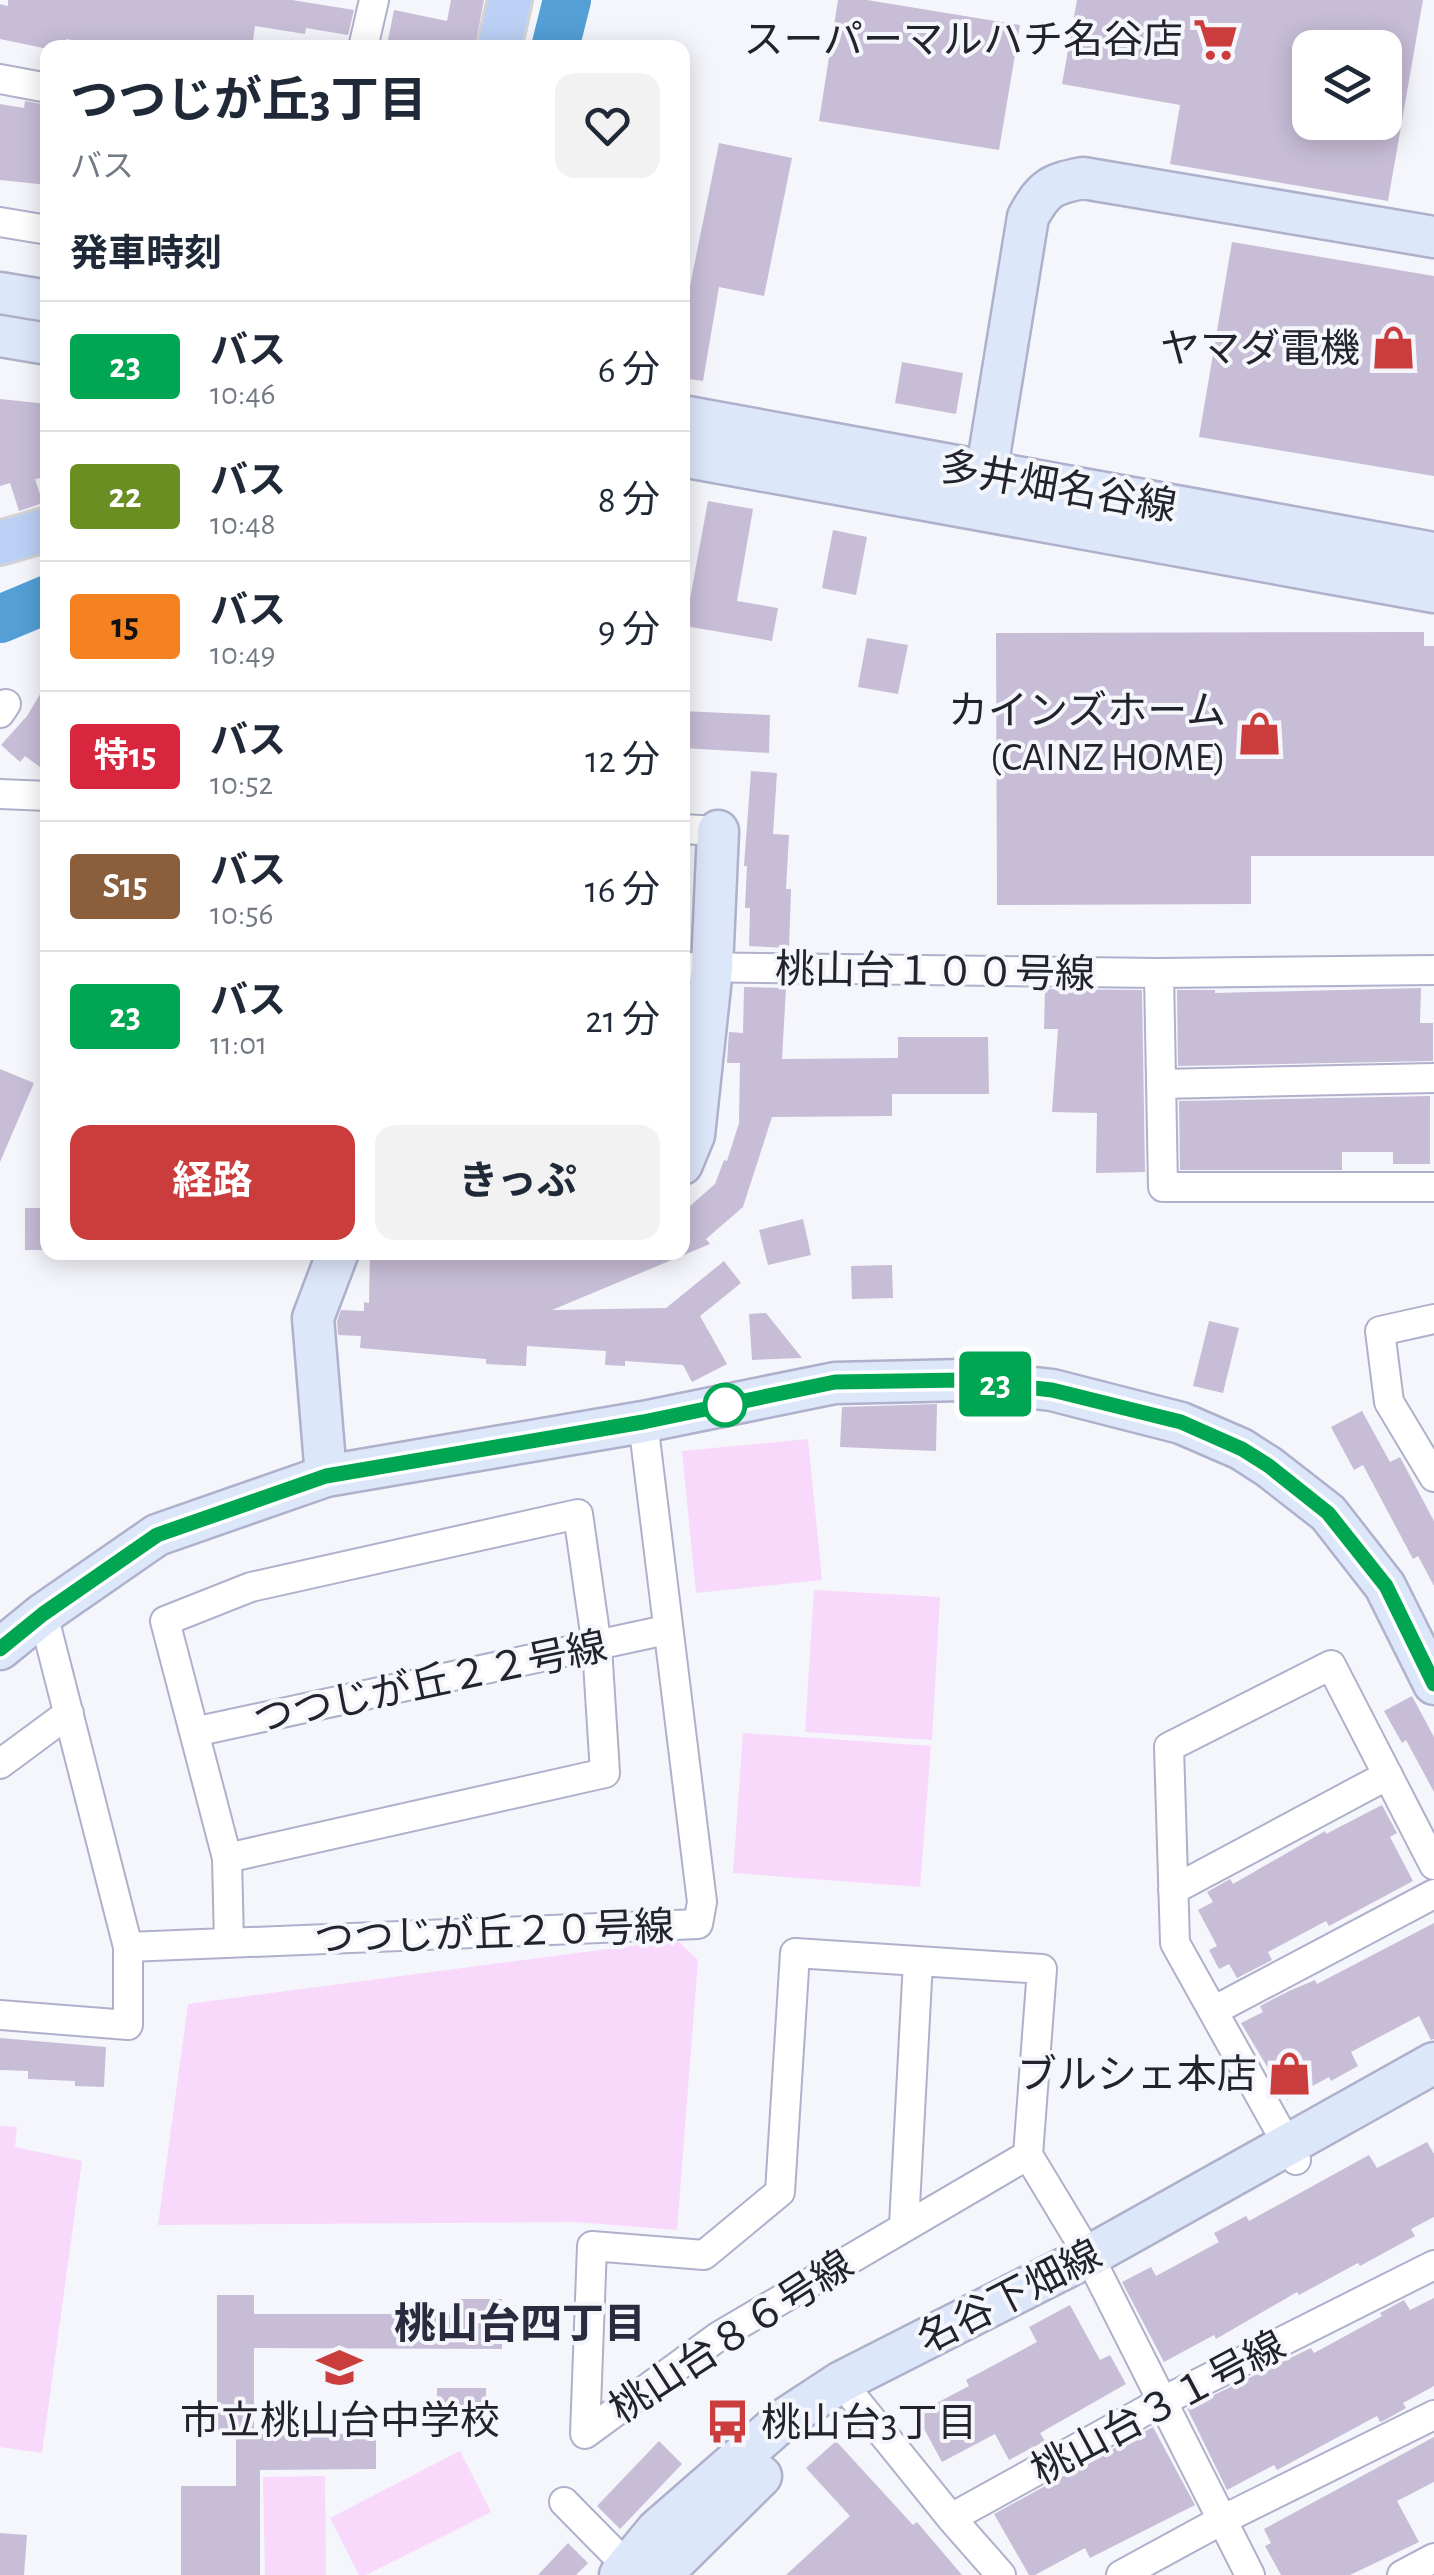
<!DOCTYPE html>
<html lang="ja">
<head>
<meta charset="utf-8">
<style>
	body { margin:0; font-family:"Alegreya Sans","Noto Sans JP",sans-serif; background:#f2f2f3; color:#1f2937; height:100vh; display:flex; flex-direction:column; font-size:38px; white-space:nowrap }
	* { box-sizing:border-box; margin:0 }
	p { font-size:32px; color:#747a83 }
	.icon { flex:none; width:55px; height:55px; fill:none; stroke:currentColor; stroke-width:2; stroke-linecap:round; stroke-linejoin:round }
	.map { position:relative; flex:1; overflow:hidden }
	.sheet { position:absolute; left:40px; top:40px; width:650px; height:1220px; display:flex; flex-direction:column; background:#fff; border-radius:20px; box-shadow:0 5px 25px #0003 }
	.sheet>* { flex:none }
	.badge { padding:0 20px; border-radius:8px; font-size:35px; line-height:65px }
	.tools { position:absolute; left:1292px; top:30px; display:grid; gap:20px }
	.tools a { display:grid; place-items:center; width:110px; height:110px; border-radius:20px; background:#fff; box-shadow:0 5px 25px #0003; font-size:50px }
	.map>.badge { position:absolute; translate:-50% -50%; box-shadow:0 0 0 5px #fff }
	h2 { padding:0 30px; font-size:38px; line-height:90px }
	.round { display:grid; place-items:center; flex:none; width:105px; height:105px; border-radius:20px; background:#f2f2f3 }
	.headline { display:flex; align-items:center; justify-content:space-between; height:170px; padding:0 30px }
	h1 { font-size:48px; font-weight:700; line-height:75px }
	.cta { display:flex; gap:20px; margin-top:auto; padding:20px 30px }
	.cta a { flex:1; height:115px; border-radius:20px; background:#cb3c3c; color:#fff; font-size:40px; font-weight:700; line-height:115px; text-align:center }
	.cta a+a { background:#f2f2f3; color:#1f2937 }
	ul { padding:0; list-style:none }
	li { display:flex; align-items:center; gap:30px; height:130px; padding:0 30px; border-top:2px solid #e0e1e3 }
	li div { flex:1 }
	li b { display:block; font-size:38px }
	li em { font-style:normal }
	li .badge { min-width:110px; font-weight:700; text-align:center }
	.map>svg:first-child { display:block }
	.green { fill:#f8d8fb }
	.lines { fill:none; stroke-linecap:round; stroke-linejoin:round }
	.river { stroke:#539fd6; stroke-width:48 }
	.building { fill:#c7bdd7; fill-rule:evenodd }
	.street-casing { stroke:#afb0cb; stroke-width:32 }
	.secondary-casing { stroke:#afb0cb; stroke-width:45 }
	.primary-casing { stroke:#d3d3d5; stroke-width:48 }
	.street { stroke:#fff; stroke-width:28 }
	.secondary { stroke:#dde7fa; stroke-width:40 }
	.primary { stroke:#bbd0f5; stroke-width:42 }
	.line-casing { stroke:#fff; stroke-width:22 }
	.line { stroke:#00a651; stroke-width:15 }
	.stop-dot { fill:#fff; stroke:#00a651; stroke-width:5 }
	.labels { text-anchor:middle; stroke-width:8; stroke-linejoin:round; paint-order:stroke }
	.poi-label { font-size:40px; fill:#23232d; stroke:#f5f6fb; text-anchor:end }
	.street-label { font-size:40px; fill:#23232d; stroke:#f5f6fb }
	.neighbourhood-label { font-size:42px; font-weight:bold; fill:#2a2b3f; stroke:#f5f6fb }
</style>
</head>
<body>
<div class="map">
<svg width="1434" height="2575" viewBox="0 0 1434 2575">
	<rect width="100%" height="100%" fill="#f5f6fb"/>
	<path class="green" d="M808 1439 822 1580 696 1593 682 1451Z
		M814 1590 940 1597 932 1740 805 1732Z
		M743 1733 931 1746 920 1887 733 1873Z
		M677 1940 698 1960 677 2230 575 2222 158 2225 188 2004Z
		M0 2126 17 2127 15 2147 82 2161 42 2453 0 2447Z
		M460 2451 491 2512 366 2575H359L330 2518Z
		M325 2476 326 2575H265L263 2477Z"/>
	<g class="lines">
		<path class="river" d="M555 48 567 0
			M0 619 48 599"/>
	</g>
	<path class="building" d="M8 0H292L354 10 348 35 306 28 305 34 255 26 252 48H112L66 39 65 48H43L0 39V4L8 6Z
		M451 0H484L475 48 387 45 394 10 447 21Z
		M838 0H867L1020 25 999 150 819 121Z
		M1077 0H1423L1388 201 1170 164 1180 105 1062 84ZM1310 48H1385V122H1310Z
		M25 101 48 105V185L0 180V104L24 108Z
		M719 143 792 158 764 296 719 287 703 381 682 378V304L686 286H690Z
		M1232 242 1434 276V476L1199 437Z
		M902 362 963 373 956 414 895 403Z
		M0 399 48 404V477L35 479 43 503 19 511 10 483 0 486Z
		M708 501 753 509 737 601 778 608 772 641 685 626Z
		M833 530 867 537 856 595 822 588Z
		M1424 632V646H1434V856H1251V904L997 905 996 633Z
		M867 638 908 645 898 694 858 687Z
		M48 681V773L25 756 20 762 1 745 27 716Z
		M682 711 770 715 769 753 682 748Z
		M751 771 777 773 773 834 789 835 786 889H791L789 948 749 946 750 908H745L747 866H744Z
		M744 987 786 988 782 1059 898 1058V1037H988L989 1094H892V1116L772 1117 743 1207 706 1239 710 1244 552 1310 666 1308 724 1261 741 1283 700 1316 727 1364 692 1382 683 1365 625 1361V1366L605 1365 606 1351 527 1346 526 1366 486 1364V1359L360 1348 361 1336 338 1335 337 1321 341 1310 364 1311V1302L369 1303 370 1252H682V1213L715 1184 724 1160 727 1161 739 1123 740 1063H727L728 1045 729 1032 743 1033Z
		M1421 988 1420 1023H1433V1061L1178 1066 1177 990H1215V993Z
		M1045 989 1142 990 1145 1172 1096 1173 1097 1113 1052 1112 1058 1029H1044Z
		M0 1069 34 1083 0 1162Z
		M1430 1096V1164H1393V1152H1342V1170H1180L1179 1101Z
		M25 1208H48V1250H25Z
		M803 1219 811 1255 768 1265 759 1230Z
		M892 1265 893 1298 852 1299 851 1266Z
		M766 1313 802 1358 752 1360 749 1314Z
		M1209 1321 1239 1328 1223 1393 1193 1386Z
		M937 1404 936 1451 840 1447 842 1407Z
		M1362 1411 1390 1462 1400 1457 1434 1521V1586L1418 1556 1413 1559 1363 1465 1354 1470 1331 1427Z
		M1412 1696 1434 1737V1792L1406 1740 1402 1743 1384 1711Z
		M1382 1805 1397 1833 1390 1837 1413 1881 1329 1926 1326 1921 1268 1952 1272 1960 1237 1978 1229 1964 1219 1969 1209 1950 1217 1946 1198 1910 1213 1902 1207 1892 1230 1879 1233 1884 1325 1831 1326 1834Z
		M1434 1923V2039L1431 2040 1419 2016 1351 2052 1358 2066 1331 2081 1329 2077 1287 2100 1241 2023 1263 2012 1260 2006 1289 1991 1315 1980 1317 1984Z
		M0 2038 106 2047 104 2087 75 2086V2081L28 2079V2071L0 2070Z
		M1427 2142 1434 2154V2217L1411 2229 1415 2236 1360 2266 1358 2263 1299 2295 1297 2292 1216 2339 1214 2335 1164 2362 1122 2282 1151 2267 1156 2276 1219 2242 1214 2233 1246 2216 1249 2221 1369 2155 1377 2168Z
		M217 2295H254V2314H460V2299H502V2349L254 2348V2431L217 2430Z
		M1434 2298V2386L1403 2403 1406 2408 1385 2420 1380 2422 1377 2416 1277 2470 1274 2465 1227 2490 1187 2408 1311 2348 1314 2353 1382 2316 1380 2313 1404 2300 1410 2310Z
		M1070 2305 1100 2360 1110 2355 1126 2384 1040 2433 1045 2441 1009 2460 995 2434 942 2462 916 2414 969 2386 966 2380 1037 2342 1029 2327Z
		M437 2388H486V2412H437Z
		M1153 2427 1195 2505 1090 2558 1085 2548 1035 2575H1029L994 2514Z
		M236 2434H376V2469L260 2470V2575H181V2486H236Z
		M1434 2437V2482L1397 2501 1419 2542 1350 2575H1281L1265 2546 1271 2543 1264 2529Z
		M659 2441 682 2464 620 2529 597 2506Z
		M836 2441 913 2525 917 2522 962 2575H786L850 2516 806 2468Z
		M0 2533 27 2535 24 2575H0Z
		M568 2543 588 2563 576 2575H538Z"/>
	<g class="lines">
		<defs>
			<path id="street" d="M363 48 374 0
				M0 79 48 88
				M0 222 48 230
				M0 713 6 704
				M0 794 48 796
				M682 829 718 831
				M682 967 1159 973
				M1434 970 1159 973 1163 1187H1434
				M1161 1084 1434 1078
				M1434 1319 1380 1331 1389 1402 1434 1477
				M43 1614 128 1947 698 1924 702 1902 643 1422
				M194 1732 666 1630
				M0 1764 69 1713
				M227 1858 605 1773 597 1647 578 1514 251 1587 165 1621 227 1858 229 1943
				M1173 1890 1388 1775
				M1213 2011 1434 1894
				M0 2015 128 2025V1947
				M1028 2155 719 2336 585 2434 592 2246 704 2255 780 2192 795 1953 1042 1969 1028 2155 1089 2256 1250 2575
				M1296 2160 1175 1943 1169 1747 1331 1665 1434 1865
				M904 2225 918 1961
				M841 2382 951 2518
				M564 2502 636 2575
				M1001 2575 951 2518 1161 2402 1434 2265
				M1121 2575 1222 2520 1434 2415
				M1402 2575 1434 2558"/>
			<path id="secondary" d="M0 293 48 301
				M0 336 48 344
				M682 416 1434 553
				M682 456 1434 592
				M982 499 1028 217C1044 188 1051 184 1083 178L1434 237
				M682 1164 694 1135 712 968 718 831
				M326 1476 313 1318 338 1252
				M0 1649 43 1614 157 1535 326 1476 643 1422 835 1383 962 1380 1052 1390 1181 1423 1241 1449 1269 1467 1328 1513 1385 1586 1434 1684
				M620 2575 657 2530 783 2420 841 2382 1089 2256 1434 2063
				M661 2575 761 2476"/>
			<path id="primary" d="M499 48 510 0
				M0 543 48 529"/>
		</defs>
		<use href="#street" class="street-casing"/>
		<use href="#secondary" class="secondary-casing"/>
		<use href="#primary" class="primary-casing"/>
		<use href="#street" class="street"/>
		<use href="#secondary" class="secondary"/>
		<use href="#primary" class="primary"/>
	</g>
	<g class="lines">
		<defs>
			<path id="line" d="M0 1649 43 1614 157 1535 326 1476 643 1422 835 1382 962 1380 1052 1390 1181 1422 1242 1449 1269 1466 1328 1513 1386 1586 1434 1684"/>
		</defs>
		<use href="#line" class="line-casing"/>
		<use href="#line" class="line"/>
	</g>
	<defs>
		<symbol id="supermarket-bare" viewBox="-9 -9 18 18"><path d="M-6-5.5h2.5l.6 2H6L4.5 2H-2.5L-4.4-4H-6ZM-1.5 3.2a1.3 1.3 0 1 0 .1 0ZM3 3.2a1.3 1.3 0 1 0 .1 0Z" fill="#cb3c3c" stroke="#f5f6fb" stroke-width="2.5" paint-order="stroke"/></symbol>
		<symbol id="shop-bare" viewBox="-9 -9 18 18"><path d="M-5-2.5h2.3a2.7 3.5 0 0 1 5.4 0H5L5.5 6h-11ZM-1.5-2.5h3a1.5 2.3 0 0 0-3 0Z" fill="#cb3c3c" stroke="#f5f6fb" stroke-width="2.5" paint-order="stroke"/></symbol>
		<symbol id="school-bare" viewBox="-9 -9 18 18"><path d="M0-5L7-2L0 1L-7-2ZM-4 1L0 2.5L4 1V4Q0 6-4 4Z" fill="#cb3c3c" stroke="#f5f6fb" stroke-width="2.5" paint-order="stroke"/></symbol>
		<symbol id="bus-bare" viewBox="-9 -9 18 18"><path d="M-5-6H5V4H4V6H2V4H-2V6H-4V4H-5ZM-3.5-4V0h7V-4ZM-3.5 1.2v1.5H-2V1.2ZM2 1.2v1.5H3.5V1.2Z" fill="#cb3c3c" stroke="#f5f6fb" stroke-width="2.5" paint-order="stroke"/></symbol>
	</defs>
	<g fill-rule="evenodd">
		<use href="#supermarket-bare" x="1184" y="8" width="63" height="63"/>
		<use href="#shop-bare" x="1362" y="316" width="63" height="63"/>
		<use href="#shop-bare" x="1228" y="702" width="63" height="63"/>
		<use href="#shop-bare" x="1258" y="2042" width="63" height="63"/>
		<use href="#school-bare" x="308" y="2336" width="63" height="63"/>
		<use href="#bus-bare" x="696" y="2390" width="63" height="63"/>
	</g>
	<circle class="stop-dot" cx="725" cy="1405" r="20"/>
	<g class="labels">
		<g class="poi-label">
			<text x="1183" y="53">スーパーマルハチ名谷店</text>
			<text x="1360" y="362">ヤマダ電機</text>
			<text x="1226" y="724">カインズホーム<tspan x="1226" dy="46">(CAINZ HOME)</tspan></text>
			<text x="1257" y="2088">ブルシェ本店</text>
			<text x="340" y="2434" text-anchor="middle">市立桃山台中学校</text>
			<text x="761" y="2436" text-anchor="start">桃山台3丁目</text>
		</g>
		<g class="street-label">
			<text transform="translate(1058 486) rotate(10)" y="14">多井畑名谷線</text>
			<text transform="translate(935 971) rotate(1)" y="14">桃山台１００号線</text>
			<text transform="translate(430 1682) rotate(-12)" y="14">つつじが丘２２号線</text>
			<text transform="translate(494 1932) rotate(-2)" y="14">つつじが丘２０号線</text>
			<text transform="translate(1009 2296) rotate(-27)" y="14">名谷下畑線</text>
			<text transform="translate(731 2336) rotate(-33)" y="14">桃山台８６号線</text>
			<text transform="translate(1158 2407) rotate(-28)" y="14">桃山台３１号線</text>
		</g>
		<g class="neighbourhood-label">
			<text x="520" y="2338">桃山台四丁目</text>
		</g>
	</g>
</svg>
<div class="tools">
<a><svg class="icon" aria-label="layers" viewBox="0 0 24 24"><path d="M12 4l9 5-9 5-9-5zM3 14l9 5 9-5"/></svg></a>
</div>
<b class="badge" style="left:995px;top:1384px;background:#00a651;color:#fff">23</b>
<section class="sheet">
<div class="headline"><div><h1>つつじが丘3丁目</h1><p>バス</p></div><a class="round"><svg class="icon" aria-label="heart" viewBox="0 0 24 24"><path d="M12 20l-8-8c-3-5 5-10 8-4 3-6 11-1 8 4z"/></svg></a></div>
<h2>発車時刻</h2>
<ul>
<li><span class="badge" style="background:#00a651;color:#fff">23</span><div><b>バス</b><p>10:46</p></div><em>6 分</em></li>
<li><span class="badge" style="background:#6b8e23;color:#fff">22</span><div><b>バス</b><p>10:48</p></div><em>8 分</em></li>
<li><span class="badge" style="background:#f58220;color:#111">15</span><div><b>バス</b><p>10:49</p></div><em>9 分</em></li>
<li><span class="badge" style="background:#d7263d;color:#fff">特15</span><div><b>バス</b><p>10:52</p></div><em>12 分</em></li>
<li><span class="badge" style="background:#8b5e3c;color:#fff">S15</span><div><b>バス</b><p>10:56</p></div><em>16 分</em></li>
<li><span class="badge" style="background:#00a651;color:#fff">23</span><div><b>バス</b><p>11:01</p></div><em>21 分</em></li>
</ul>
<div class="cta"><a>経路</a><a>きっぷ</a></div>
</section>
</div>
</body>
</html>
